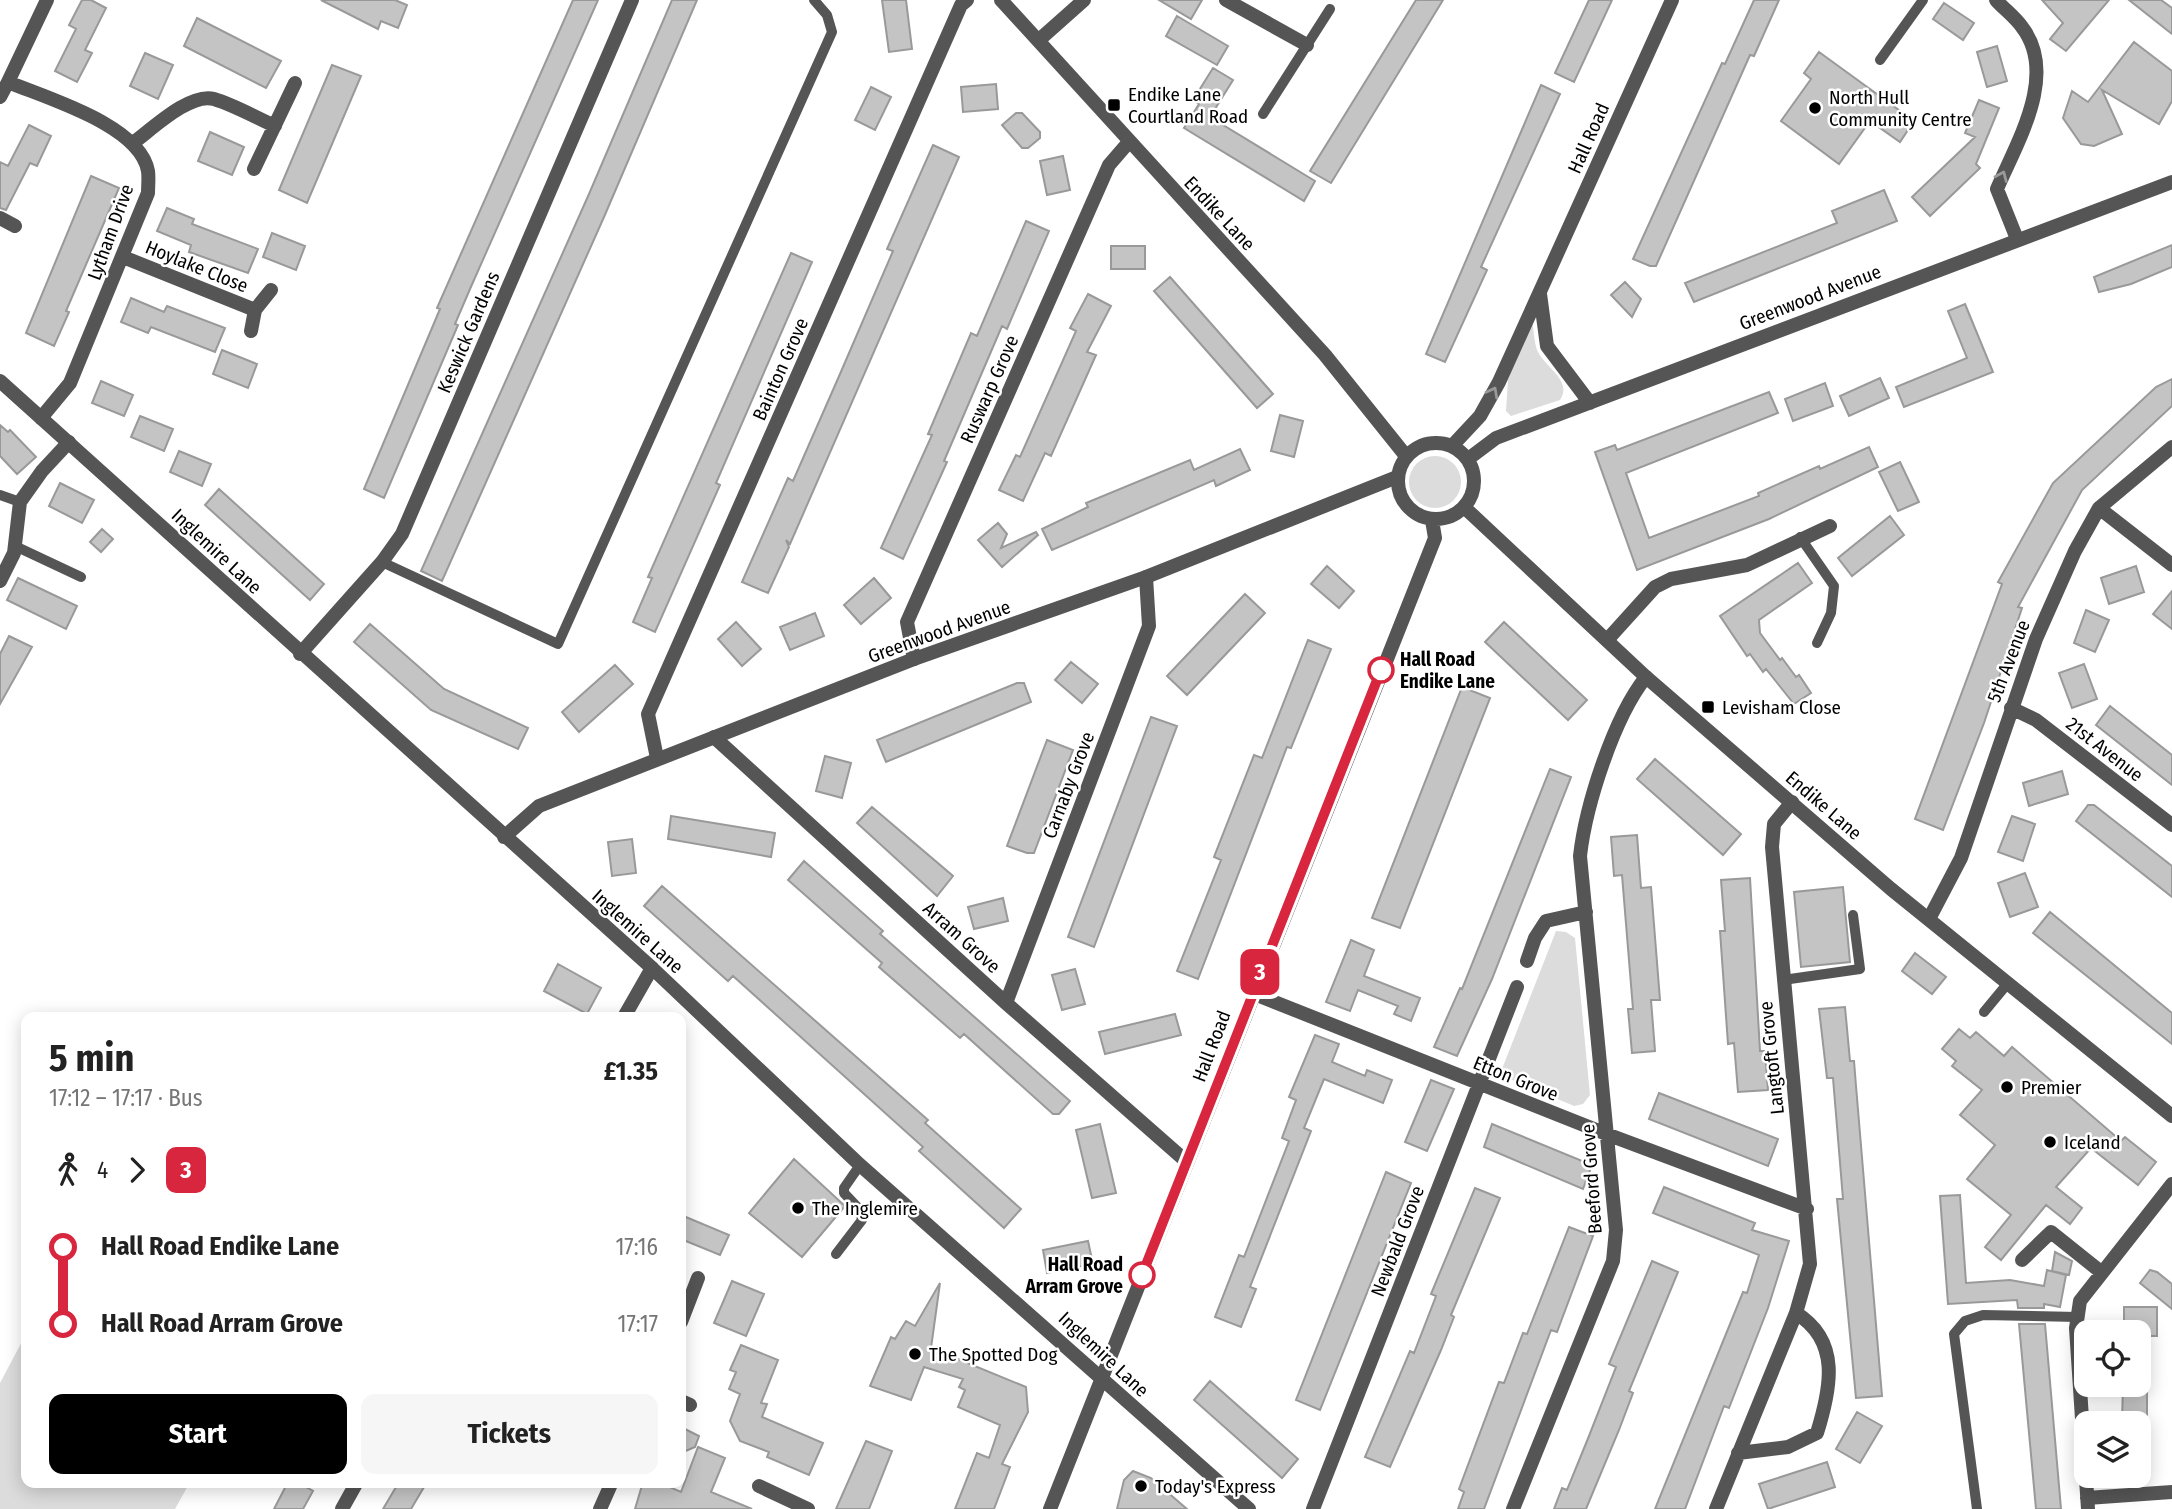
<!DOCTYPE html>
<html lang="en">
<head>
<meta charset="utf-8">
<style>
	body { margin:0; font-family:"Fira Sans Condensed",sans-serif; background:#f6f6f6; color:#222; height:100vh; display:flex; flex-direction:column; font-size:26px; white-space:nowrap }
	* { box-sizing:border-box; margin:0 }
	p { font-size:23px; color:#767676 }
	.icon { flex:none; width:38px; height:38px; fill:none; stroke:currentColor; stroke-width:2; stroke-linecap:round; stroke-linejoin:round }
	.map { position:relative; flex:1; overflow:hidden }
	.sheet { position:absolute; left:21px; top:1012px; width:665px; height:476px; display:flex; flex-direction:column; background:#fff; border-radius:14px; box-shadow:0 4px 18px #0003 }
	.sheet>* { flex:none }
	.badge { padding:0 14px; border-radius:10px; font-size:24px; line-height:46px }
	.fabs { position:absolute; left:2074px; top:1320px; display:grid; gap:14px }
	.fabs a { display:grid; place-items:center; width:77px; height:77px; border-radius:14px; background:#fff; box-shadow:0 4px 18px #0003; font-size:35px }
	.map>.badge { position:absolute; translate:-50% -50%; box-shadow:0 0 0 4px #fff }
	.legs { display:flex; align-items:center; gap:10px; height:77px; padding:0 28px; font-size:23px }
	.legs p { margin-inline-start:auto }
	.overview { display:flex; align-items:center; justify-content:space-between; height:119px; padding:0 28px }
	h1 { font-size:38px; font-weight:700; line-height:52px }
	.button { display:flex; gap:14px; margin-top:auto; padding:14px 28px }
	.button a { flex:1; height:80px; border-radius:14px; background:#000; color:#fff; font-size:28px; font-weight:700; line-height:80px; text-align:center }
	.button a+a { background:#f6f6f6; color:#222 }
	ul { padding:0 28px; list-style:none }
	li { display:flex; align-items:center; gap:24px; height:77px; font-size:26px }
	li i { display:grid; place-items:center; width:10px; height:100%; margin:0 9px; background:currentColor }
	li i::after { content:''; width:18px; height:18px; margin:-9px; border:5px solid; border-radius:50%; background:#fff }
	li p { margin-inline-start:auto }
	li:first-child i { background:linear-gradient(#0000 50%,currentColor 0) }
	li:last-child i { background:linear-gradient(currentColor 50%,#0000 0) }
	.map>svg:first-child { display:block }
	.green { fill:#dcdcdc }
	.building { fill:#c4c4c4; stroke:#999; stroke-width:2 }
	.lines { fill:none; stroke-linecap:round; stroke-linejoin:round }
	.service { stroke:#555; stroke-width:10 }
	.minor { stroke:#555; stroke-width:14 }
	.tertiary { stroke:#555; stroke-width:14 }
	.oneway { stroke:#999 }
	.line-1-casing { stroke:#fff; stroke-width:16 }
	.line-1 { stroke:#d7263d; stroke-width:10 }
	.poi-dot { fill:#000; stroke:#fff; stroke-width:2.5 }
	.stop-1-dot { fill:#fff; stroke:#d7263d; stroke-width:3.5 }
	.labels { text-anchor:middle; stroke-width:5; stroke-linejoin:round; paint-order:stroke }
	.poi-label { font-size:19px; fill:#000; stroke:#fff; text-anchor:start }
	.street-label { font-size:19px; fill:#000; stroke:#fff }
	.stop-label { font-size:19px; font-weight:bold; fill:#000; stroke:#fff; text-anchor:start }
</style>
</head>
<body>
<div class="map">
<svg width="2172" height="1509" viewBox="0 0 2172 1509">
	<rect width="100%" height="100%" fill="#fff"/>
	<path class="green" d="M1532 322C1534 331 1534 341 1537 350 1545 368 1573 380 1560 400L1511 416 1506 411 1508 380 1514 361Z
		M1409 482a26 26 0 1 1 52 0a26 26 0 1 1-52 0Z
		M1556 931 1566 932 1575 938 1590 1095 1583 1104 1574 1106 1508 1078 1502 1069Z
		M26 1334V1482H190L175 1509H0V1383Z"/>
	<path class="building" d="M82 0H91L106 8 85 50 92 53 77 82 55 71 76 29 69 25Z
		M321 0H395L407 5 398 28 381 21 378 29Z
		M573 0H598L470 289 455 324 458 325 384 498 364 489 440 309 437 308Z
		M672 0H697L604 217 442 581 421 571 589 194Z
		M882 0H906L912 49 889 52Z
		M1159 0H1202L1191 19Z
		M1416 0H1443L1331 183 1310 171Z
		M1589 0H1612L1574 82 1555 73Z
		M1754 0H1779L1754 56 1750 55 1656 266H1650L1633 259 1722 63 1725 64Z
		M2042 0H2109L2066 51 2050 39 2063 23Z
		M2129 0H2161L2172 8V34Z
		M1944 3 1974 23 1963 40 1933 19Z
		M1177 16 1228 46 1217 65 1166 36Z
		M197 18 281 61 266 88 184 46Z
		M2134 42 2172 71V101L2159 124 2102 90 2122 134 2094 146 2081 144 2063 118 2072 91 2088 102Z
		M1997 46 2007 81 1987 87 1977 52Z
		M1819 52 1914 121 1900 142 1870 121 1839 164 1781 121 1811 79 1804 73Z
		M145 53 173 65 158 99 130 86Z
		M332 65 361 76 307 203 279 190Z
		M1213 68 1233 80 1210 117 1315 181 1304 201 1184 128 1199 104 1193 100Z
		M996 84 998 109 963 112 961 87Z
		M1541 85 1560 94 1481 267 1487 270 1445 362 1426 354Z
		M871 87 891 97 875 130 855 120Z
		M1979 100 1999 108 1976 164 1980 168 1930 216 1912 197 1975 137 1965 133Z
		M1016 113H1022L1040 132V138L1028 148H1022L1002 125Z
		M29 125 51 136 37 166 30 163 6 210 0 208V162L8 166Z
		M210 132 244 147 232 175 198 161Z
		M933 145 959 157 790 544 786 540 789 547 768 593 742 582 788 478 793 481 840 374 893 251 887 249Z
		M1063 156 1070 190 1047 195 1040 161Z
		M91 176 119 188 66 311 69 312 54 346 26 333Z
		M1884 190 1897 221 1694 302 1685 283 1837 223 1832 211Z
		M167 208 194 219 192 224 258 249 248 273 189 252 191 245 157 231Z
		M1026 221 1049 231 1007 329 1002 326 944 461 947 462 903 559 881 548 932 435 928 434 971 333 977 336Z
		M272 233 305 246 296 270 263 257Z
		M2172 245V267L2131 284 2099 292 2094 277Z
		M1111 246H1145V269H1111Z
		M791 253 812 262 716 483 720 485 655 632 633 622 652 578 648 577Z
		M1170 277 1273 394 1257 408 1154 291Z
		M1625 282 1641 299 1632 317 1611 295Z
		M1088 294 1111 306 1087 352 1096 355 1051 456 1045 453 1023 501 999 490 1016 455 1020 457 1076 331 1070 328Z
		M131 298 164 312 167 306 225 328 215 352 151 327 148 333 121 322Z
		M1965 304 1993 372 1904 407 1896 387 1967 358 1948 311Z
		M222 350 257 364 248 388 213 374Z
		M1880 378 1889 398 1849 416 1840 396Z
		M2172 379V406L2082 490 2018 607 2022 608 1984 723 1943 830 1915 819 2002 584 1998 582 2053 483 2156 387Z
		M101 381 133 395 124 416 92 403Z
		M1825 383 1833 406 1793 421 1785 399Z
		M1769 392 1778 413 1626 473 1649 538 1759 496 1758 493 1819 466 1820 469 1869 447 1878 467 1769 519 1637 570 1595 452 1615 445 1617 450Z
		M1280 415 1303 421 1294 457 1271 451Z
		M140 416 173 429 164 451 131 437Z
		M0 425 8 432 10 430 36 457 17 474 0 456Z
		M1240 449 1250 470 1216 486 1214 480 1052 550 1042 529 1088 507 1086 503 1190 460 1194 470Z
		M179 451 211 464 202 486 170 472Z
		M1900 462 1919 502 1898 511 1879 472Z
		M60 483 94 500 82 523 49 506Z
		M219 489 324 584 310 600 205 505Z
		M1890 516 1904 535 1852 576 1838 558Z
		M998 523 1007 534 1001 548 1036 532 1038 535 1002 567 978 540Z
		M102 529 113 539 101 552 90 542Z
		M1798 563 1812 583 1759 620 1760 633 1780 660 1782 658 1796 677 1799 675 1811 693 1794 704 1766 669 1763 672 1750 654 1747 656 1720 616Z
		M1327 566 1354 591 1339 608 1311 584Z
		M2136 566 2144 592 2109 604 2101 578Z
		M18 578 77 606 66 629 7 600Z
		M874 578 891 598 861 624 844 605Z
		M2172 591V629L2153 614Z
		M1245 594 1265 613 1187 695 1167 676Z
		M2086 610 2109 620 2095 652 2074 643Z
		M815 613 824 636 790 650 780 627Z
		M736 622 761 649 742 666 718 639Z
		M1504 622 1587 700 1568 720 1485 642Z
		M370 624 444 689 528 728 518 749 431 710 354 642Z
		M9 636 32 647 0 704V654Z
		M1308 640 1331 649 1291 748 1287 747 1198 979 1177 971 1221 860 1214 857 1254 755 1262 758Z
		M1071 662 1098 684 1082 703 1055 680Z
		M2084 664 2097 699 2072 708 2059 673Z
		M615 665 633 684 579 732 562 712Z
		M1017 683H1024L1031 702 886 762 877 740Z
		M1462 687 1490 698 1400 928 1372 918Z
		M2110 706 2172 755V785L2096 725Z
		M1151 717 1177 726 1094 947 1068 937Z
		M1047 740 1073 750 1034 853H1027L1007 846Z
		M825 756 851 763 842 798 816 791Z
		M1655 759 1741 834 1723 855 1637 779Z
		M1550 769 1571 777 1492 979 1457 1056 1434 1047 1460 988 1462 989Z
		M2062 771 2068 794 2029 806 2023 783Z
		M2088 805H2094L2172 866V897L2076 821Z
		M872 807 953 876 937 896 857 823Z
		M671 816 775 833 771 857 668 839Z
		M2012 816 2035 824 2023 861 1998 852Z
		M1637 835 1641 888 1651 887 1660 1000H1651L1655 1051 1632 1053 1628 1009H1633L1622 875 1614 876 1611 837Z
		M632 839 636 873 612 876 608 842Z
		M804 861 883 931 880 934 1070 1101 1059 1114H1053L964 1034 960 1038 879 967 882 963 788 880Z
		M2025 873 2038 907 2010 917 1998 883Z
		M1750 878 1760 1051H1765L1768 1090 1738 1092 1734 1043 1728 1044 1720 931H1725L1721 880Z
		M662 886 928 1120 925 1123 1021 1209 1004 1228 919 1151 923 1147 733 976 728 981 644 906Z
		M1843 887 1850 962 1801 967 1794 892Z
		M1003 898 1008 921 974 929 968 907Z
		M2050 912 2172 1013V1044L2033 933Z
		M1351 940 1374 950 1364 976 1420 998 1411 1021 1394 1014 1398 1006 1358 990 1350 1011 1326 1002Z
		M1915 953 1946 977 1932 994 1902 971Z
		M558 964 601 988 587 1014 544 991Z
		M1075 969 1085 1004 1062 1010 1052 975Z
		M1845 1007 1850 1061H1854L1856 1086 1882 1396 1856 1398 1837 1199H1843L1833 1078H1827L1819 1009Z
		M1175 1014 1181 1035 1105 1054 1099 1032Z
		M1959 1029 1970 1038 1976 1032 2004 1056 2012 1047 2121 1141 2125 1137 2156 1162 2138 1185 2091 1148 2056 1187 2082 1208 2070 1224 2046 1205 2001 1260 1985 1247 2011 1215 1967 1179 1995 1145 1960 1115 1982 1090 1952 1066 1956 1061 1942 1049Z
		M1315 1035 1339 1044 1332 1062 1365 1076 1367 1070 1392 1080 1383 1103 1324 1079 1304 1128 1311 1131 1250 1287 1256 1289 1241 1327 1215 1317 1239 1255 1244 1257 1289 1141 1282 1138 1296 1100 1289 1097Z
		M1431 1080 1454 1089 1427 1151 1405 1142Z
		M1659 1093 1778 1139 1768 1166 1649 1119Z
		M1100 1124 1116 1193 1092 1198 1076 1130Z
		M1492 1124 1592 1165 1583 1189 1484 1147Z
		M794 1159 845 1206 802 1257 749 1213Z
		M1386 1172 1411 1183 1320 1410 1296 1400Z
		M1664 1187 1755 1223 1752 1230 1789 1241 1768 1308 1729 1408 1724 1406 1685 1509H1655L1743 1292 1747 1293 1759 1255 1653 1213Z
		M1475 1188 1500 1198 1451 1315 1454 1317 1441 1350 1390 1467 1365 1457 1410 1351 1414 1353 1436 1296 1431 1294Z
		M1960 1195 1966 1283 2010 1280 2044 1286 2047 1270 2066 1275 2060 1307 2044 1304V1308H2018L2017 1300 1948 1304 1940 1196Z
		M681 1215 729 1235 720 1255 681 1239Z
		M1569 1227 1593 1236 1557 1332 1551 1330 1484 1509H1458L1464 1492 1459 1489 1499 1382 1504 1383 1523 1333 1527 1334Z
		M1088 1241 1093 1264 1047 1273 1043 1250Z
		M2055 1252 2072 1261 2069 1275 2052 1271Z
		M1652 1261 1678 1272 1629 1391 1633 1393 1619 1430 1586 1509H1554L1562 1488 1567 1490 1589 1436 1616 1367 1609 1364Z
		M2150 1270 2157 1272 2172 1284V1309L2140 1283Z
		M732 1281 764 1294 746 1336 714 1323Z
		M940 1283 931 1348 1026 1387 1028 1412 1002 1464 1010 1467 994 1509H955L977 1453 989 1458 1000 1425 958 1407 965 1390 959 1387 963 1379 924 1367 911 1400 870 1386 891 1337 895 1339 906 1321 915 1326Z
		M2124 1307H2157V1336H2138V1332H2124Z
		M2019 1324H2045L2061 1509H2036Z
		M741 1345 778 1360 761 1403 767 1404 762 1417 823 1443 809 1475 767 1457 769 1452 740 1441 730 1421 740 1394 729 1389 736 1372 730 1370Z
		M1210 1381 1298 1459 1282 1478 1194 1400Z
		M2123 1384H2147V1423H2122Z
		M1857 1412 1882 1426 1860 1463 1836 1449Z
		M681 1427 699 1436 695 1447 681 1453Z
		M866 1441 892 1451 869 1509H836Z
		M698 1447 725 1458 711 1492 752 1509H635L643 1482H658L681 1492Z
		M1827 1462 1835 1487 1768 1509 1759 1484Z
		M1133 1471 1151 1478 1187 1509H1117L1124 1480Z
		M288 1482H297L313 1491 303 1509H274Z
		M399 1482H427L411 1509H383Z"/>
	<g class="lines">
		<path class="service" d="M1880 60 1923 0
			M1263 114 1330 9
			M0 495 20 502
			M1800 537 1834 586 1831 613 1817 643
			M15 546 81 577
			M382 562 558 644 832 32 827 15 814 0
			M1783 980 1860 969 1853 915
			M1984 1012 2008 983
			M836 1254 862 1220 860 1210 844 1193V1188L860 1165
			M1977 1509 1954 1334 1965 1321 1983 1315 2078 1317"/>
		<path class="minor" d="M1226 0 1307 45
			M1996 0C2004 9 2015 17 2022 27 2059 75 2016 144 1997 189L2017 239
			M1039 40 1084 0
			M0 97 8 82
			M133 143C151 130 190 92 214 99 234 105 255 117 275 126
			M254 169 295 83
			M0 218 15 226
			M123 257 255 310
			M251 331 255 310 271 290
			M41 418 70 383 148 193C148 186 149 178 148 171 140 125 46 98 8 82L47 0
			M2099 508 2172 565
			M0 581 14 553 20 502 42 471 69 442
			M1608 639 1655 587 1671 579 1747 565 1830 526
			M300 654 382 562 402 534 632 0
			M914 659 907 622 1109 165 1128 143
			M2011 708 2036 720 2172 825
			M714 737 1006 1003 1187 1162
			M657 758 648 714 961 5 967 0
			M1929 919 1961 858 2036 639 2075 551 2099 508 2172 447
			M1527 961 1535 938 1546 921 1586 912
			M1252 993 1609 1135 1807 1209
			M1006 1003 1149 626 1146 577
			M624 1017 652 968
			M2022 1260 2051 1232 2101 1272
			M681 1322 698 1278
			M681 1401 690 1405
			M1738 1453 1788 1447 1817 1433C1831 1388 1841 1341 1796 1313
			M759 1486 808 1509
			M2087 1498 2172 1492
			M342 1509 357 1482
			M600 1509 612 1482
			M1313 1509 1517 987
			M1513 1509 1613 1261 1616 1230 1580 856C1586 804 1614 717 1646 677
			M1716 1509 1796 1313 1810 1264 1772 847 1774 824 1792 802
			M2088 1509 2076 1328 2080 1301 2172 1184"/>
		<path class="tertiary" d="M1001 0 1325 355 1406 456
			M1540 294 1547 346 1590 403
			M0 381 652 968 860 1165 1249 1509
			M1398 481a38 38 0 1 1 76 0a38 38 0 1 1-76 0Z
			M1452 446 1480 416 1499 382 1672 0
			M1468 459 1496 438 2172 182
			M1465 508 1646 677 1891 889 2172 1116
			M504 837 539 806 914 659 1146 577 1397 477
			M1050 1509 1435 538 1432 520"/>
	</g>
	<defs><path id="oneway-chevron" d="M-2-3.5L2.5 0L-2 3.5" fill="none" stroke-width="1.6" stroke-linecap="round" stroke-linejoin="round" transform="scale(1.75)"/></defs>
	<g class="oneway">
		<use href="#oneway-chevron" transform="translate(2002 176) rotate(-67)"/>
		<use href="#oneway-chevron" transform="translate(1493 392) rotate(-62)"/>
	</g>
	<g class="lines">
		<defs>
			<path id="line-1" d="M1142 1275 1381 670"/>
		</defs>
		<use href="#line-1" class="line-1-casing"/>
		<use href="#line-1" class="line-1"/>
	</g>
	<g class="poi-dot">
		<rect x="1107" y="98" width="14" height="14" rx="3.5"/>
		<circle cx="1815" cy="108" r="7"/>
		<rect x="1701" y="700" width="14" height="14" rx="3.5"/>
		<circle cx="2007" cy="1087" r="7"/>
		<circle cx="2050" cy="1142" r="7"/>
		<circle cx="798" cy="1208" r="7"/>
		<circle cx="915" cy="1354" r="7"/>
		<circle cx="1141" cy="1486" r="7"/>
	</g>
	<g class="stop-1-dot">
		<circle cx="1381" cy="670" r="12"/>
		<circle cx="1142" cy="1275" r="12"/>
	</g>
	<g class="labels">
		<g class="poi-label">
			<text x="1128" y="101">Endike Lane<tspan x="1128" dy="22">Courtland Road</tspan></text>
			<text x="1829" y="104">North Hull<tspan x="1829" dy="22">Community Centre</tspan></text>
			<text x="1722" y="714">Levisham Close</text>
			<text x="2021" y="1094">Premier</text>
			<text x="2064" y="1149">Iceland</text>
			<text x="812" y="1215">The Inglemire</text>
			<text x="929" y="1361">The Spotted Dog</text>
			<text x="1155" y="1493">Today's Express</text>
		</g>
		<g class="street-label">
			<text transform="translate(1588 138) rotate(-66)" y="7">Hall Road</text>
			<text transform="translate(1220 213) rotate(47)" y="7">Endike Lane</text>
			<text transform="translate(110 232) rotate(-70)" y="7">Lytham Drive</text>
			<text transform="translate(197 266) rotate(22)" y="7">Hoylake Close</text>
			<text transform="translate(1810 297) rotate(-21)" y="7">Greenwood Avenue</text>
			<text transform="translate(468 332) rotate(-67)" y="7">Keswick Gardens</text>
			<text transform="translate(780 369) rotate(-66)" y="7">Bainton Grove</text>
			<text transform="translate(989 389) rotate(-66)" y="7">Ruswarp Grove</text>
			<text transform="translate(217 551) rotate(43)" y="7">Inglemire Lane</text>
			<text transform="translate(939 631) rotate(-20)" y="7">Greenwood Avenue</text>
			<text transform="translate(2008 661) rotate(-69)" y="7">5th Avenue</text>
			<text transform="translate(2105 749) rotate(38)" y="7">21st Avenue</text>
			<text transform="translate(1068 785) rotate(-69)" y="7">Carnaby Grove</text>
			<text transform="translate(1824 805) rotate(41)" y="7">Endike Lane</text>
			<text transform="translate(638 931) rotate(42)" y="7">Inglemire Lane</text>
			<text transform="translate(962 937) rotate(42)" y="7">Arram Grove</text>
			<text transform="translate(1211 1046) rotate(-69)" y="7">Hall Road</text>
			<text transform="translate(1771 1058) rotate(-96)" y="7">Langtoft Grove</text>
			<text transform="translate(1516 1078) rotate(22)" y="7">Etton Grove</text>
			<text transform="translate(1591 1179) rotate(-94)" y="7">Beeford Grove</text>
			<text transform="translate(1397 1241) rotate(-69)" y="7">Newbald Grove</text>
			<text transform="translate(1104 1354) rotate(43)" y="7">Inglemire Lane</text>
		</g>
		<g class="stop-label">
			<text x="1400" y="666">Hall Road<tspan x="1400" dy="22">Endike Lane</tspan></text>
			<text x="1123" y="1271" text-anchor="end">Hall Road<tspan x="1123" dy="22">Arram Grove</tspan></text>
		</g>
	</g>
</svg>
<div class="fabs">
<a><svg class="icon" aria-label="locate" viewBox="0 0 24 24"><circle cx="12" cy="12" r="6"/><path d="M12 2v4M12 18v4M2 12h4M18 12h4"/></svg></a>
<a><svg class="icon" aria-label="layers" viewBox="0 0 24 24"><path d="M12 4l9 5-9 5-9-5zM3 14l9 5 9-5"/></svg></a>
</div>
<b class="badge" style="left:1260px;top:972px;background:#d7263d;color:#fff">3</b>
<section class="sheet">
<div class="overview"><div><h1>5 min</h1><p>17:12 – 17:17 · Bus</p></div><b>£1.35</b></div>
<div class="legs"><svg class="icon" aria-label="walk" viewBox="0 0 24 24"><circle cx="13" cy="4" r="2"/><path d="M13 8l-2 6 4 7M11 14l-3 7M7 12l3-4h3l4 4"/></svg>4<svg class="icon" aria-label="forward" viewBox="0 0 24 24"><path d="M9 5l7 7-7 7"/></svg><b class="badge" style="background:#d7263d;color:#fff">3</b></div>
<ul>
<li><i style="color:#d7263d"></i><b>Hall Road Endike Lane</b><p>17:16</p></li>
<li><i style="color:#d7263d"></i><b>Hall Road Arram Grove</b><p>17:17</p></li>
</ul>
<div class="button"><a>Start</a><a>Tickets</a></div>
</section>
</div>
</body>
</html>
